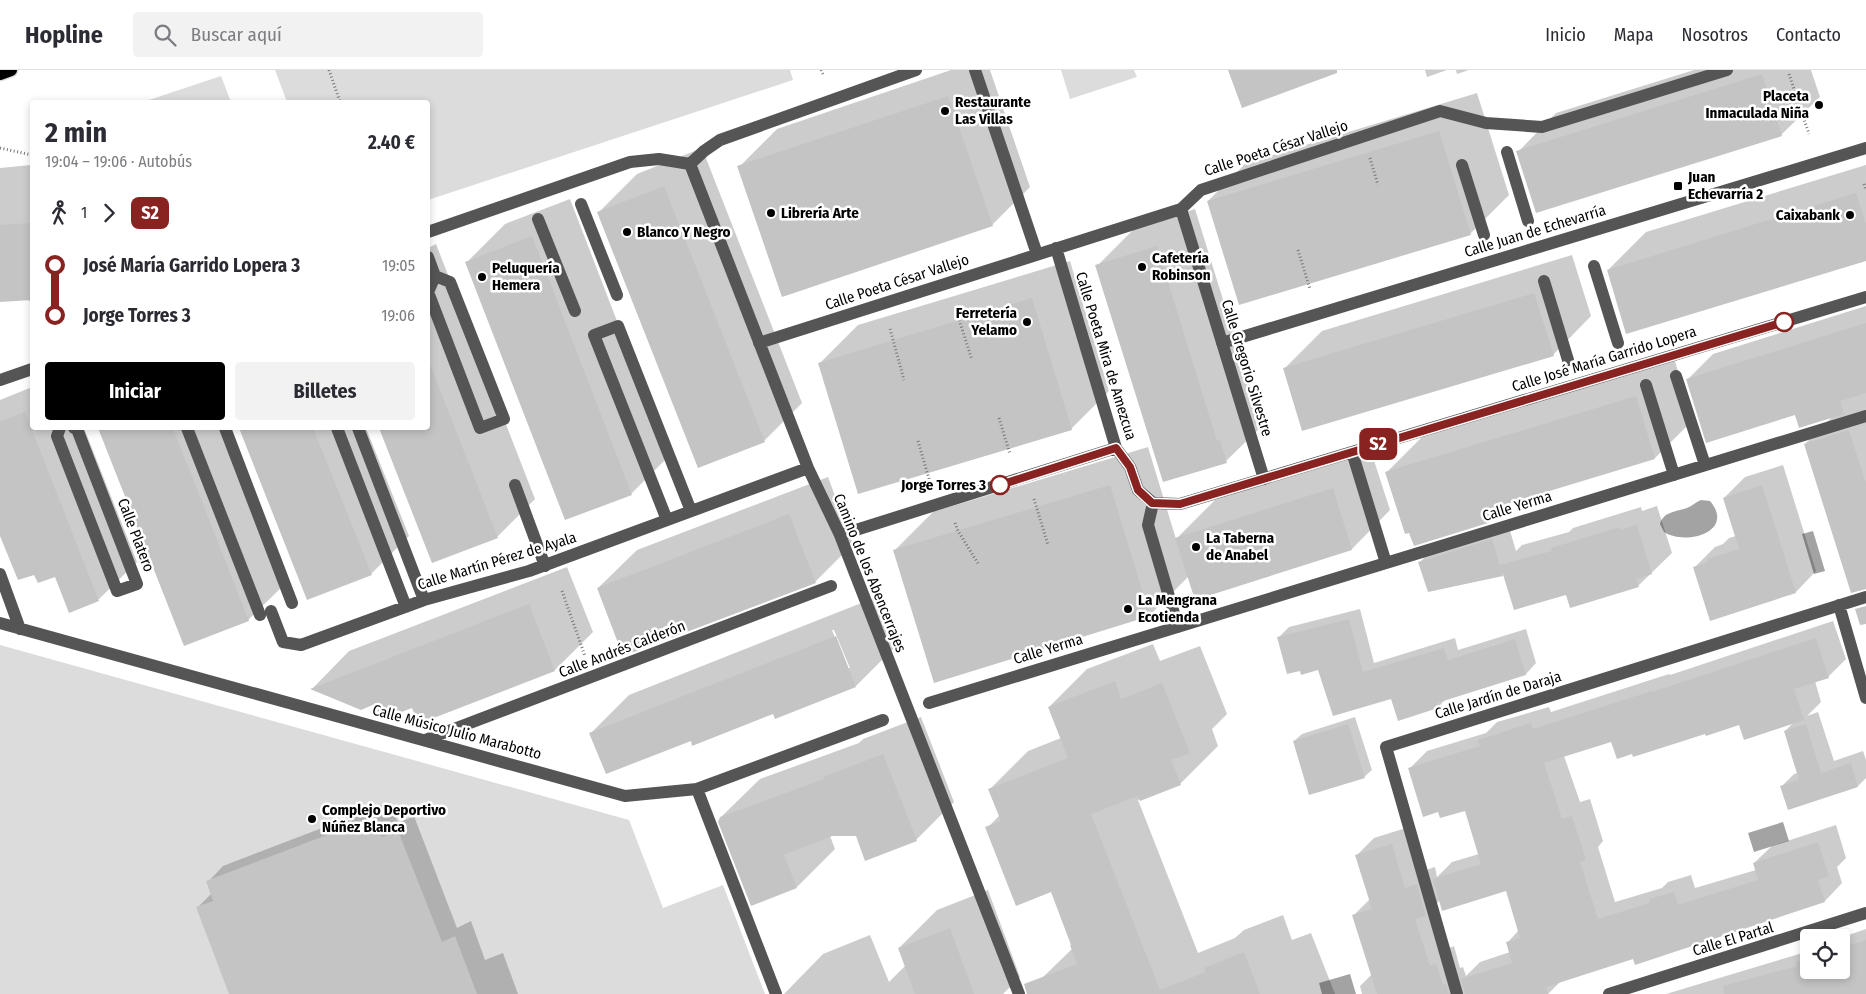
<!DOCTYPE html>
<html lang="es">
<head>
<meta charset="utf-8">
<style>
	body { margin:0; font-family:"Fira Sans Condensed",sans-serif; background:#f2f2f3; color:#2b2b33; height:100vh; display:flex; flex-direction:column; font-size:19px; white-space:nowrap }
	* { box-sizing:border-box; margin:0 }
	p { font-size:16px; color:#7c7c81 }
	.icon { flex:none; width:28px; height:28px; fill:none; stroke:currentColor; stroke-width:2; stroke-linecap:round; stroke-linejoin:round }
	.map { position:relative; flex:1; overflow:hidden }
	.side { position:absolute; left:30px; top:30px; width:400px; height:330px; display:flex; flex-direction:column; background:#fff; border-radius:5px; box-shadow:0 2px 8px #0003 }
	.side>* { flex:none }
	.badge { padding:0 10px; border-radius:8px; font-size:18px; line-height:32px }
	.tools { position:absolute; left:1800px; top:859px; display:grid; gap:10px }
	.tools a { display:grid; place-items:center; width:50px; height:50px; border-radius:5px; background:#fff; box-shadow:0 2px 8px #0003; font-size:25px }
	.map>.badge { position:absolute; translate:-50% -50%; box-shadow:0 0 0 2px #fff }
	.legs { display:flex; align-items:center; gap:8px; height:55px; padding:0 15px; font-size:16px }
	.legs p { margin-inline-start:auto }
	.summary { display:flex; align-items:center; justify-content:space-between; height:85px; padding:0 15px }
	h1 { font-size:28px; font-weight:700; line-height:38px }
	.cta { display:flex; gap:10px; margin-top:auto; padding:10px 15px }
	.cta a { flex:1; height:58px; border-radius:5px; background:#000; color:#fff; font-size:20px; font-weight:700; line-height:58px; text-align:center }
	.cta a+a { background:#f2f2f3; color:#2b2b33 }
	ul { padding:0 15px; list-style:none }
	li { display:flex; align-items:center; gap:18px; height:50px; font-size:19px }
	li i { display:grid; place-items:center; width:8px; height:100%; margin:0 6px; background:currentColor }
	li i::after { content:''; width:12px; height:12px; margin:-6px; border:4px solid; border-radius:50%; background:#fff }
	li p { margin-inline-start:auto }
	li:first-child i { background:linear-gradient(#0000 50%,currentColor 0) }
	li:last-child i { background:linear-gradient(currentColor 50%,#0000 0) }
	header { display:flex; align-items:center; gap:30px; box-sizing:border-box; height:70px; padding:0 25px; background:#fff; border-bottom:1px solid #e1e1e2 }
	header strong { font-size:24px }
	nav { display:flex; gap:28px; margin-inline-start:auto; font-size:18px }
	.search { width:350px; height:45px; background:#f2f2f3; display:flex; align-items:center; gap:12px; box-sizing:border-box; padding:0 18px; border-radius:5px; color:#7c7c81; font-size:19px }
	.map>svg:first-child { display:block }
	.green { fill:#dcdcdc }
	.water { fill:#a3a3a3 }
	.shadow { fill:#0003; fill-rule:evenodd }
	.building { fill:#c4c4c4 }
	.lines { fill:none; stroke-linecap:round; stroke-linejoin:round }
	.major-casing { stroke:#dbdbdb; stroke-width:15 }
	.path { stroke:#777; stroke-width:3; stroke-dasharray:1 2.5; stroke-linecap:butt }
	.minor { stroke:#555; stroke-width:12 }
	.major { stroke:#000; stroke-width:12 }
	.line-1-casing { stroke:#fff; stroke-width:11 }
	.line-1 { stroke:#892321; stroke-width:8 }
	.poi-dot { fill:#000; stroke:#fff; stroke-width:2 }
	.stop-1-dot { fill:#fff; stroke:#892321; stroke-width:2.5 }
	.labels { text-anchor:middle; stroke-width:5; stroke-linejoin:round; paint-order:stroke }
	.poi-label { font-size:15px; font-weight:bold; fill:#000; stroke:#fff; text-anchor:start }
	.street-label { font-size:15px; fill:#000; stroke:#fff }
	.stop-label { font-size:15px; font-weight:bold; fill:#000; stroke:#fff; text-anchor:end }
</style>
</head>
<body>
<header>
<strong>Hopline</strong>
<div class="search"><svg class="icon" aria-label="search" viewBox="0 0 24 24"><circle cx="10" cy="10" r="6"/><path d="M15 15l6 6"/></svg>Buscar aquí</div>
<nav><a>Inicio</a><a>Mapa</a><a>Nosotros</a><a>Contacto</a></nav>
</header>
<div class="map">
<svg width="1866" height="924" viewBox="0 0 1866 924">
	<rect width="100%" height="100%" fill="#fff"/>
	<path class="green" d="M275 0H790L793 10 428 130V32H287Z
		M1061 0H1134L1137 7 1070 29Z
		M221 6 231 32H143Z
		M0 575 629 750 663 838 723 815 765 924H0Z"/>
	<path class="water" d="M1701 430 1710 431C1736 462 1685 476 1664 462L1660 454C1664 441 1676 442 1687 438 1692 436 1696 432 1701 430Z
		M1813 461 1825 501 1814 504 1802 464Z
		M1783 752 1789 771 1754 782 1748 763Z
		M1350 904 1356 924H1322L1319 913Z"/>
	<path class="shadow" d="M951 0H990L1030 117 992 155 739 97 777 59Z
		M1425 0H1447L1427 7Z
		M1456 0H1469L1457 4Z
		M1694 0H1811L1820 27 1781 65 1518 82 1556 43Z
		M1477 23 1509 125 1470 164 1208 131 1246 93Z
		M702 78 802 333 764 371 599 142 637 104Z
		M31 95 32 231H29V229L0 231V98Z
		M1866 95V189L1608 200 1646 162Z
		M570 129 669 386 631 424 467 192 505 154Z
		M1195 139 1255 333H1258L1265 353 1226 391 1097 196 1135 158Z
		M436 174 535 429 497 467 433 492 380 358H428V178Z
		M1572 185 1591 246 1553 285 1284 299 1322 261Z
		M1070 191 1109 321 1071 359 820 293 858 255Z
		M1866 236V518L1805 374 1833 346 1796 344 1687 310 1713 284Z
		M1674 288 1693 350 1655 388 1506 433 1487 452 1387 402 1425 364Z
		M32 317V358H84L137 492 98 530 56 505 35 503 0 462V330Z
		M100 358H226L287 512 248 550 185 575Z
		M240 358H366L409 466 371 504 308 529Z
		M1148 377 1176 469 1215 430 1371 381 1390 440 1352 479 1196 529 1189 506 1150 545 894 481 933 442Z
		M1783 395 1816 501 1796 522 1694 498 1715 477 1723 474 1729 468 1736 466 1724 428 1745 407Z
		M828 407 853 474 815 512 598 518 637 480Z
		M1657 436 1672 483 1638 516 1567 523 1504 503 1502 504 1420 492 1436 476 1508 454 1516 481 1522 475 1569 462 1573 458 1641 437 1642 441Z
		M567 497 593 562 555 600 419 653 413 636 375 633 312 619 349 581Z
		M874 528 894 578 856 616 691 670 591 663 629 625ZM832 560H834L850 598H847Z
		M1360 539 1374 593 1455 568 1458 580 1526 559 1536 593 1526 604 1446 629 1438 637 1392 627 1319 598 1279 567 1289 557Z
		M1833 551 1846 589 1828 607 1815 611 1821 632 1807 646 1818 642 1834 691 1863 681 1866 690V708L1858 716 1788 738 1781 717 1794 704 1798 703 1785 661 1794 652 1740 654 1706 662 1612 670 1564 686 1580 732 1590 729 1603 771 1598 777 1615 832 1662 818 1668 812 1691 805 1695 818 1756 800 1754 793 1772 776 1836 755 1846 788 1837 797 1842 813 1825 831 1562 910 1548 924H1362L1360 916 1372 904 1354 845 1370 829 1356 786 1374 768 1409 757 1423 801 1435 797 1437 807 1452 792 1479 784 1466 739 1439 741 1409 699 1427 681 1486 663 1497 652 1549 637 1551 642 1669 604 1670 605ZM1507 819 1519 860 1507 873 1510 882 1480 892 1466 906 1463 897 1460 898 1454 876 1447 879 1434 836 1440 830Z
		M1153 574 1160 591 1200 576 1227 644 1212 659 1218 676 1180 714 1138 730 1198 883 1235 868 1244 860 1283 845 1292 870 1311 863 1335 924H1050L1043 907 1072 879 1073 874 1051 820 987 758 1000 745 990 719 1028 681 1061 668 1049 637 1087 599Z
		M921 647 954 732 916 770 857 765 830 766 835 779 797 817 721 747 760 709 859 673 863 669Z
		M1355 647 1372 700 1364 707 1294 671 1302 664Z
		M390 732 398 753 414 746 457 858 471 851 485 890 503 883 518 924H230L197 838 211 824 208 812 223 796Z
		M988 820 1020 907 1003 924H784L823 884 870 865 889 912 906 895 899 878 937 840Z
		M1866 859V924H1666L1809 881V900H1841V868H1840Z"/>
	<path class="building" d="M1228 0H1337V3L1242 38Z
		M1762 4 1782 66 1536 143 1516 81Z
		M948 26 993 156 782 227 737 96Z
		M1439 61 1471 165 1239 235 1207 131Z
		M664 116 765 372 698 398 597 142Z
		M1856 123 1866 155V191L1626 264 1607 200Z
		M32 153V230L0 232V155Z
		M532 166 632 425 565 450 465 192Z
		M1157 176 1217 371 1220 370 1227 393 1163 412 1095 195Z
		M1534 223 1554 286 1302 361 1283 298Z
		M1032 228 1072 360 858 424 818 293Z
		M1866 253V323L1840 331 1844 344 1799 358 1795 345 1706 373 1686 309Z
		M428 292H429L498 468 432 493 379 358H428Z
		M1636 326 1655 389 1484 441 1488 453 1414 476 1409 463 1405 464 1385 402Z
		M25 342 99 531 69 543 55 507 38 513 34 505 18 510 0 466V352Z
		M98 358H173L249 551 184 576Z
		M239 358H313L372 505 307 530Z
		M1849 360 1866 414V519L1851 523 1804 374Z
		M1110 415 1150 546 934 613 893 480Z
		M1762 415 1796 523 1710 551 1693 497 1708 492 1707 489 1739 479 1723 428Z
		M1333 418 1352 480 1195 530 1175 468Z
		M789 444 816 513 623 586 597 518Z
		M1637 455 1652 504 1636 509 1639 517 1570 538 1566 525 1514 540 1500 495 1552 481 1551 478 1620 457 1621 460Z
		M1492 469 1503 506 1428 522 1418 492Z
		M529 534 555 601 418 654 412 638 396 644 393 637 378 643 375 634 361 640 310 619Z
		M1866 536V554L1860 555 1855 539Z
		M1349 549 1363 602 1444 578 1448 590 1515 569 1526 605 1437 633 1438 638 1398 651 1391 629 1333 646 1318 600 1301 605 1300 601 1287 604 1277 567Z
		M836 566 856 617 775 649 773 644 692 676 691 671 606 704 589 663Z
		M1816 568 1829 608 1794 619 1804 650 1744 670 1739 655 1706 666 1705 664 1633 687 1632 684 1617 689 1611 672 1544 693 1562 749 1572 746 1586 790 1580 792 1598 849 1650 833 1649 829 1674 822 1678 835 1758 810 1753 793 1818 772 1829 806 1818 810 1825 832 1635 895 1633 889 1546 917 1548 924H1465L1461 909 1512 893 1506 872 1520 868 1506 821 1442 841 1433 809 1481 794 1465 741 1440 748 1438 742 1423 747 1408 698 1480 676 1478 670 1531 653 1533 659 1652 621V622Z
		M1115 611 1121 629 1162 613 1190 683 1171 690 1181 715 1140 731 1138 726 1091 744 1160 920 1206 902 1204 898 1244 882 1260 924H1027L1024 914 1077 894 1070 875H1071L1051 822 1016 836 985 757 1001 751 988 719 1068 688 1048 637Z
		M1348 654 1365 708 1309 725 1293 671Z
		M1806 654 1821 703 1851 693 1858 717 1788 740 1780 716 1799 710 1784 661Z
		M883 684 917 771 865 791 856 766H832L784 785 797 818 751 836 718 752 720 747 824 709 823 707Z
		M374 747 382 767 398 761 442 872 455 866 477 924H229L196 837 213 831 206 811Z
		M1392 774 1405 818 1417 814 1426 846 1415 849 1430 896 1436 893 1443 915 1446 914 1449 924H1377L1352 845 1372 839 1355 785Z
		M950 858 974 924H915L898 878Z
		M1866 870V924H1724L1723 916 1797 896 1796 892 1809 888V900H1841V878Z"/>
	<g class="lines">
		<defs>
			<path id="major" d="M0 4 11 0"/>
		</defs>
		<use href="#major" class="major-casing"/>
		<path class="path" d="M329 0 340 32
			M821 0 824 6
			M1789 4 1809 64
			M0 78 32 85
			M1370 88 1378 115
			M1864 114 1866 120
			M1298 180 1310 219
			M956 240 972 290
			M890 259 904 310
			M999 348 1010 384
			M918 371 929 409
			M1034 429 1048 475
			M955 453 958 461 979 495
			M562 521 585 586"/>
		<path class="minor" d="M975 0 1037 184
			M1507 82 1528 151
			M690 94 808 398 840 465 1019 924
			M690 94 704 81 720 70 916 0
			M1462 95 1484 165
			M581 134 617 225
			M1181 139 1264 409
			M538 149 575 241
			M428 162 630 92 659 89 690 94
			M1056 178 1116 378 1130 397 1138 420 1153 433
			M428 187 435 206 428 222 480 358 504 349 450 212 435 206
			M1594 196 1618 273
			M1544 211 1568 290
			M759 273 1181 139 1201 120 1440 41 1486 53 1542 57 1727 0
			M1222 273 1866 78
			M1676 306 1705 395
			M0 310 32 299
			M1646 315 1674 405
			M60 358 57 366 117 521 137 514 77 359 74 358
			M187 358 260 545
			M225 358 292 533
			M337 358 406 537
			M358 358 424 530
			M1352 382 1386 493
			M515 415 545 496
			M1153 433 1180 434 1866 227
			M1153 433 1148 455 1178 557
			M667 450 594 265 618 256 691 441
			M840 465 1116 378
			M0 504 20 559
			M1839 535 1866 628
			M271 541 283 572 301 575 424 530 529 501 808 398
			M0 553 625 726 697 719 776 924
			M929 633 1866 346
			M425 670 831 516
			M697 719 883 650
			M1457 924 1386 677 1866 527
			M1609 924 1866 843"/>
		<use href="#major" class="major"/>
	</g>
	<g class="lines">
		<defs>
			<path id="line-1" d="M1000 415 1116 378 1130 397 1138 420 1152 433 1180 434 1784 252"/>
		</defs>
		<use href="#line-1" class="line-1-casing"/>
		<use href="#line-1" class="line-1"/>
	</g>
	<g class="poi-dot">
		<circle cx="1819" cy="35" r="5"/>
		<circle cx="945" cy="41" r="5"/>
		<rect x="1673" y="111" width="10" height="10" rx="2.5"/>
		<circle cx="771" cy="143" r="5"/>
		<circle cx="1850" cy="145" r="5"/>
		<circle cx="627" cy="162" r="5"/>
		<circle cx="1142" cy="197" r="5"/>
		<circle cx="482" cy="207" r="5"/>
		<circle cx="1027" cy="252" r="5"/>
		<circle cx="1196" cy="477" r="5"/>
		<circle cx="1128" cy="539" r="5"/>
		<circle cx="312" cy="749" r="5"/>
	</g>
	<g class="stop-1-dot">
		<circle cx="1784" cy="252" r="9"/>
		<circle cx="1000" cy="415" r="9"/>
	</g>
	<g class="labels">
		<g class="poi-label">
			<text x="1809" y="31" text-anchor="end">Placeta<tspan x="1809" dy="17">Inmaculada Niña</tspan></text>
			<text x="955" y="37">Restaurante<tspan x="955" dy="17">Las Villas</tspan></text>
			<text x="1688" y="112">Juan<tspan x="1688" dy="17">Echevarría 2</tspan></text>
			<text x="781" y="148">Librería Arte</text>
			<text x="1840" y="150" text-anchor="end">Caixabank</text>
			<text x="637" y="167">Blanco Y Negro</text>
			<text x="1152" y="193">Cafetería<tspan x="1152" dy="17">Robinson</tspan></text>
			<text x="492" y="203">Peluquería<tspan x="492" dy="17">Hemera</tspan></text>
			<text x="1017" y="248" text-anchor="end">Ferretería<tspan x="1017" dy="17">Yelamo</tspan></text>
			<text x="1206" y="473">La Taberna<tspan x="1206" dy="17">de Anabel</tspan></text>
			<text x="1138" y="535">La Mengrana<tspan x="1138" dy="17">Ecotienda</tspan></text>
			<text x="322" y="745">Complejo Deportivo<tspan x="322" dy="17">Núñez Blanca</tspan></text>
		</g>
		<g class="street-label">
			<text transform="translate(1276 78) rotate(-18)" y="5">Calle Poeta César Vallejo</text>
			<text transform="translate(1535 161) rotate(-17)" y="5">Calle Juan de Echevarría</text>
			<text transform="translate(897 212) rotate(-18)" y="5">Calle Poeta César Vallejo</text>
			<text transform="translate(1106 286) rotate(73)" y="5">Calle Poeta Mira de Amezcua</text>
			<text transform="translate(1604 289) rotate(-17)" y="5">Calle José María Garrido Lopera</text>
			<text transform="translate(1247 298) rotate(73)" y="5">Calle Gregorio Silvestre</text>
			<text transform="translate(1517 436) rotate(-17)" y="5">Calle Yerma</text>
			<text transform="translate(136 465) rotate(69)" y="5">Calle Platero</text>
			<text transform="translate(497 491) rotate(-17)" y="5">Calle Martín Pérez de Ayala</text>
			<text transform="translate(870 503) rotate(68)" y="5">Camino de los Abencerrajes</text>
			<text transform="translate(622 579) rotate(-21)" y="5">Calle Andrés Calderón</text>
			<text transform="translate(1048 579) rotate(-17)" y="5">Calle Yerma</text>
			<text transform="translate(1498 625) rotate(-17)" y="5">Calle Jardín de Daraja</text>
			<text transform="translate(457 662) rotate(15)" y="5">Calle Músico Julio Marabotto</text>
			<text transform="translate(1733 869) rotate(-17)" y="5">Calle El Partal</text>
		</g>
		<g class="stop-label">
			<text x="986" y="420">Jorge Torres 3</text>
		</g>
	</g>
</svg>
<div class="tools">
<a><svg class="icon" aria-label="locate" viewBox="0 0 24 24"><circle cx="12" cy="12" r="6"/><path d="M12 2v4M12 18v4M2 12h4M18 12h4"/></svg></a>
</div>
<b class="badge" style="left:1378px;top:374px;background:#892321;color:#fff">S2</b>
<section class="side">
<div class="summary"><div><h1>2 min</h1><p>19:04 – 19:06 · Autobús</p></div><b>2.40 €</b></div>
<div class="legs"><svg class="icon" aria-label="walk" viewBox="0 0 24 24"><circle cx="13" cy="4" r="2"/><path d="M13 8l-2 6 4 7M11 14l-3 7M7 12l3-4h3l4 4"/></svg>1<svg class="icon" aria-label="forward" viewBox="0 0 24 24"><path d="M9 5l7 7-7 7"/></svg><b class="badge" style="background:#892321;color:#fff">S2</b></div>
<ul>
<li><i style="color:#892321"></i><b>José María Garrido Lopera 3</b><p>19:05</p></li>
<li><i style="color:#892321"></i><b>Jorge Torres 3</b><p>19:06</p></li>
</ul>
<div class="cta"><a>Iniciar</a><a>Billetes</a></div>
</section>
</div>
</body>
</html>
